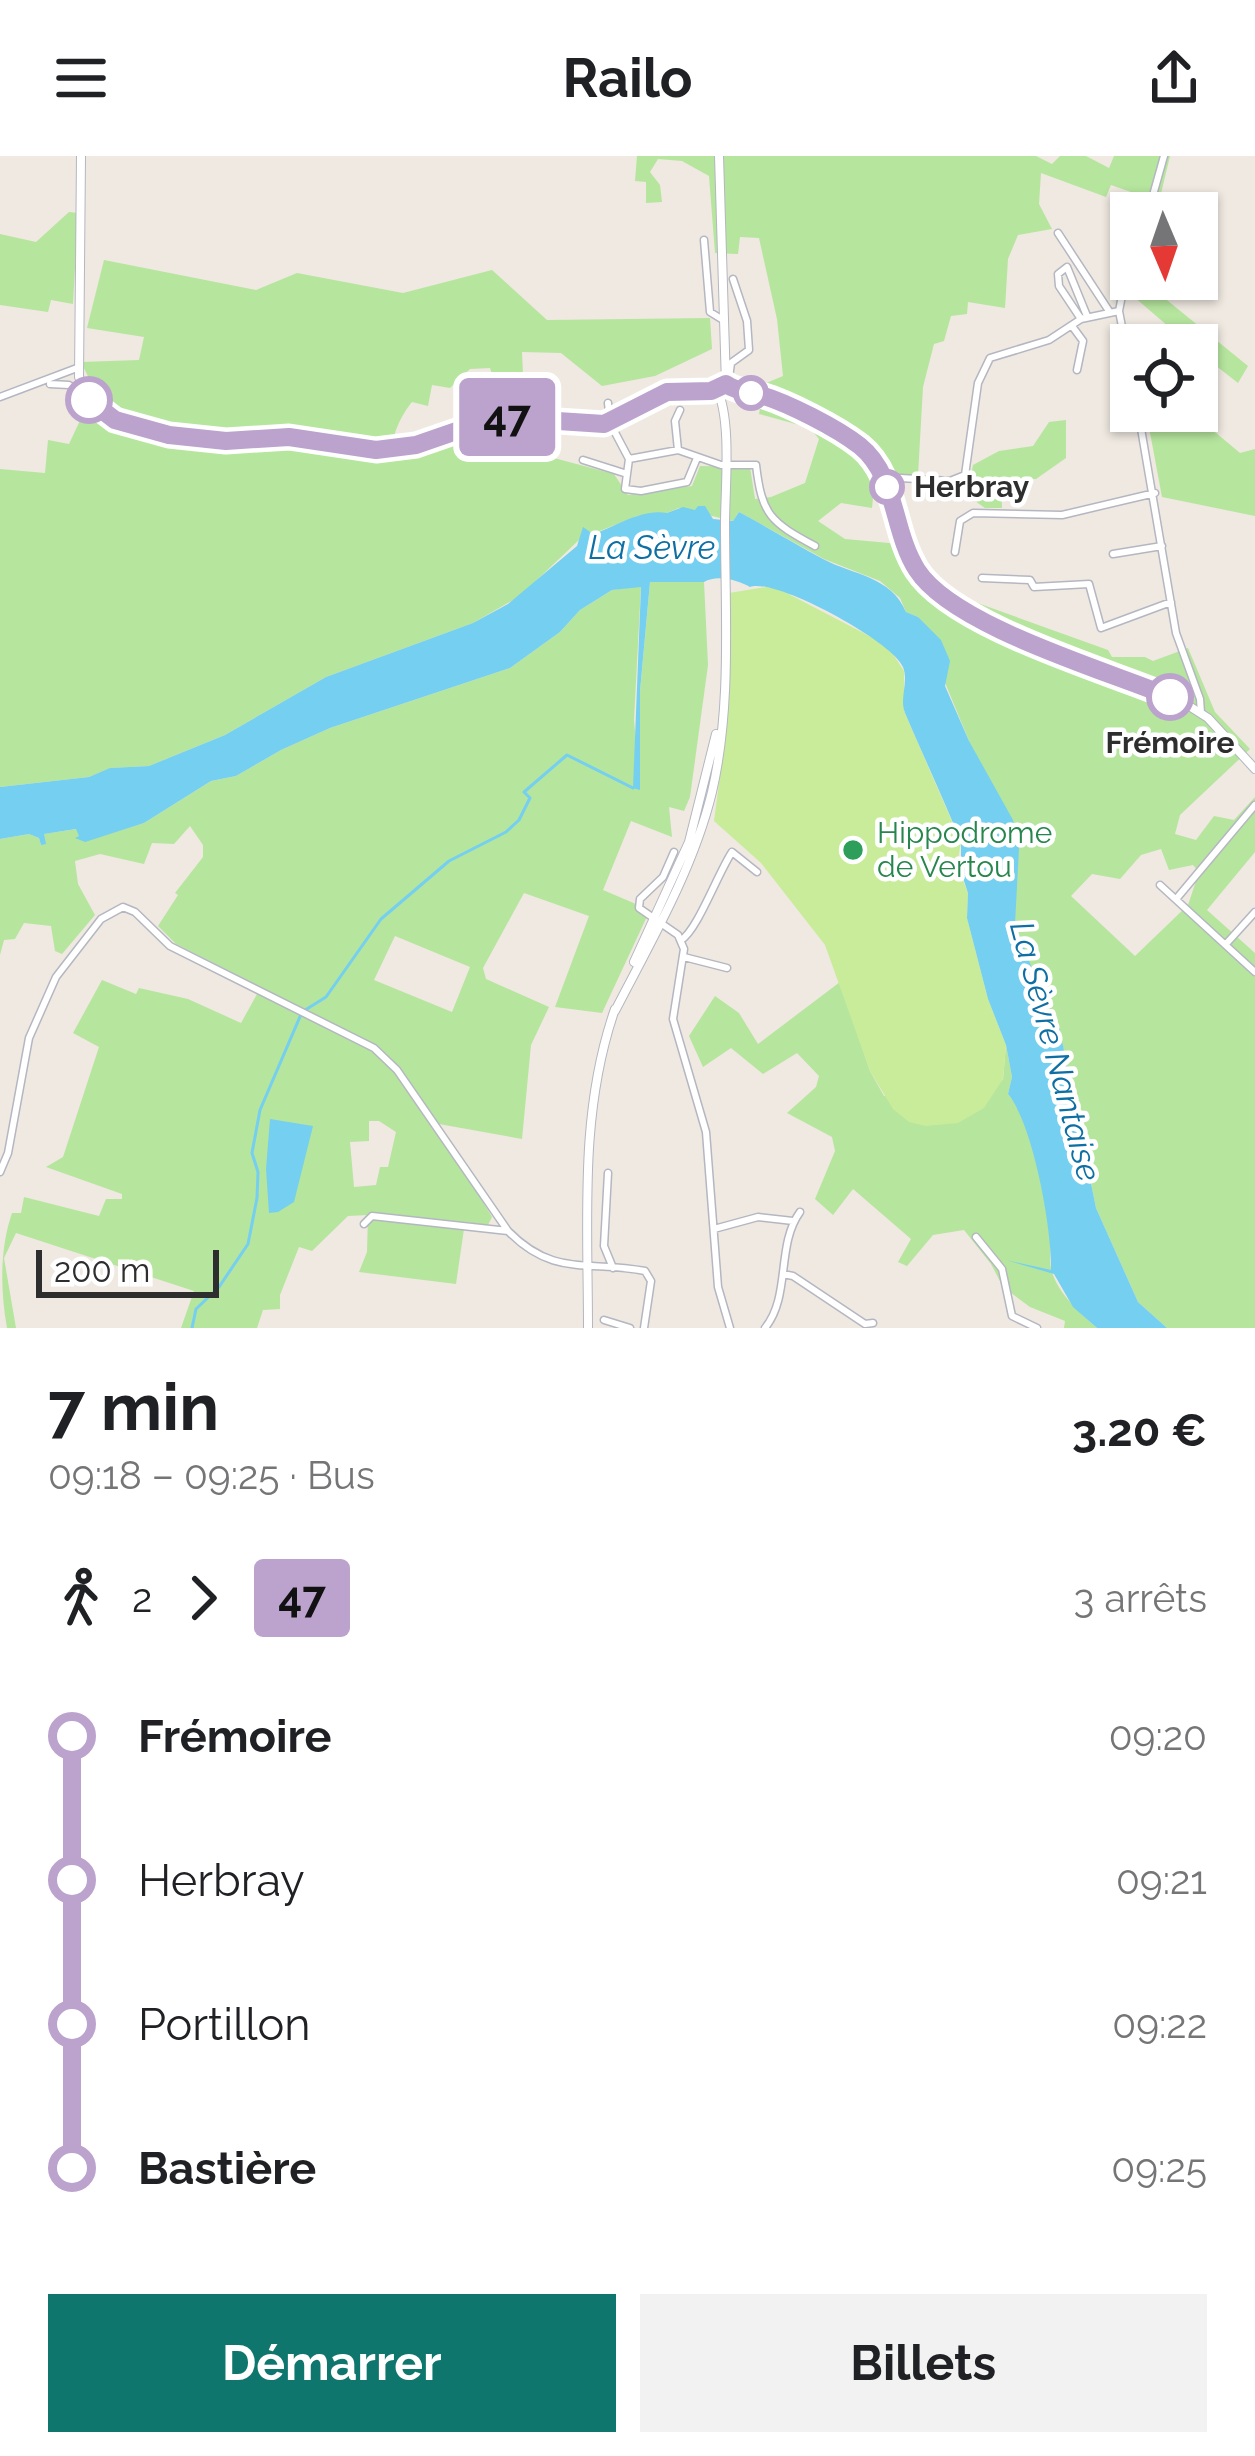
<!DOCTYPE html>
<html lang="fr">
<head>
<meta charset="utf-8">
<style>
	body { margin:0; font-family:Raleway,sans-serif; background:#f2f2f2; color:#202124; height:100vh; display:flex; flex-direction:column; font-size:45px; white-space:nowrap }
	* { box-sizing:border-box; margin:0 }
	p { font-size:39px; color:#757577 }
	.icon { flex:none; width:66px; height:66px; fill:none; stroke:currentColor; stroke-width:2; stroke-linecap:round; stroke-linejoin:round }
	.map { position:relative; height:1172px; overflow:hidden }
	.panel { display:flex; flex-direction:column; background:#fff; flex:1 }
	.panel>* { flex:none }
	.badge { padding:0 24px; border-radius:9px; font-size:42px; line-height:78px }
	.needle { width:78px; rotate:178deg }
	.tools { position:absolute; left:1110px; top:36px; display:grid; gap:24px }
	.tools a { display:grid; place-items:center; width:108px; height:108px; border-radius:0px; background:#fff; box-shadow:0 3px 9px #0004; font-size:60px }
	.scale { position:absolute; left:36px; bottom:30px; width:183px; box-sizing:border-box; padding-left:12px; border:6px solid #2e2e2e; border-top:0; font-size:33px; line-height:42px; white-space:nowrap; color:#2e2e2e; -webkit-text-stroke:9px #fff; paint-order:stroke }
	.map>.badge { position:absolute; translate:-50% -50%; box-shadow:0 0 0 6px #fff }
	.legs { display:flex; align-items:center; gap:18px; height:132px; padding:0 48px; font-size:39px }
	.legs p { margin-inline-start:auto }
	.headline { display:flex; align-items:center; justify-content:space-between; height:204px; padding:0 48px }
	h1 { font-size:66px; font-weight:700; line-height:90px }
	.button { display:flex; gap:24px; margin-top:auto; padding:24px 48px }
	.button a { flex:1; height:138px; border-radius:0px; background:#0f766e; color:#fff; font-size:48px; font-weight:700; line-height:138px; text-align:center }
	.button a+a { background:#f2f2f2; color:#202124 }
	ul { padding:0 48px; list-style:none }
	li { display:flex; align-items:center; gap:42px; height:144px; font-size:45px }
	li i { display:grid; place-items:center; width:18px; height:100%; margin:0 15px; background:currentColor }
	li i::after { content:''; width:30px; height:30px; margin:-15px; border:9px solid; border-radius:50%; background:#fff }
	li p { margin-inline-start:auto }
	li:first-child i { background:linear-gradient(#0000 50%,currentColor 0) }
	li:last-child i { background:linear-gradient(currentColor 50%,#0000 0) }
	header { display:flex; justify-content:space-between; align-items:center; height:156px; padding:0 48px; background:#fff; font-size:54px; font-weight:700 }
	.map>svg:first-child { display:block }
	.green { fill:#b6e59e; fill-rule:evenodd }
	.pitch { fill:#c9ec9a }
	.water { fill:#75cff0 }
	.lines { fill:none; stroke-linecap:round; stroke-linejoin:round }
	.stream { stroke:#75cff0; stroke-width:3 }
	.minor-casing { stroke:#b4b7c1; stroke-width:9 }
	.tertiary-casing { stroke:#b4b7c1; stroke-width:10 }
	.minor { stroke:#fff; stroke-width:6 }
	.tertiary { stroke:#fff; stroke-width:8 }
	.line-1-casing { stroke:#fff; stroke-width:27 }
	.line-1 { stroke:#bca3ce; stroke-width:18 }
	.stop-1-dot { fill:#fff; stroke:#bca3ce; stroke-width:6 }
	.leisure-dot { fill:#2e9e5b; stroke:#fff; stroke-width:4.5 }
	.labels { text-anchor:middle; stroke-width:9; stroke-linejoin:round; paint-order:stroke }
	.stop-label { font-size:30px; font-weight:bold; fill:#2e2e2e; stroke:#fff; text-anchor:start }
	.leisure-label { font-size:30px; fill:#27864d; stroke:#fff; text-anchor:start }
	.water-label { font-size:33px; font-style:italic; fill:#0d6fa3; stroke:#fff }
</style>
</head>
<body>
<header><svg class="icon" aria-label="menu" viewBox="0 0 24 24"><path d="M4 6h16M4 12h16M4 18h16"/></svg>Railo<svg class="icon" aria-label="share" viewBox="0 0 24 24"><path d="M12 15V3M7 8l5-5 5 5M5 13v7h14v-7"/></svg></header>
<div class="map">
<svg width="1255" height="1172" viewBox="0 0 1255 1172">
	<rect width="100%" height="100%" fill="#efe9e1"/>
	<path class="green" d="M637 0H1036L1052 8 1060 0H1086L1109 12 1114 0H1170L1159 46 1111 29 1106 41 1041 17 1039 48 1052 73 1018 79 1008 103 1005 152 968 146 967 158 951 160 944 185 934 188 923 231 918 319 896 318 875 322 872 352 841 347 818 365 845 383 911 389 929 418 944 435 1108 494 1112 501H1145L1153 505 1188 492 1215 556 1250 593 1180 659 1175 678 1196 684 1214 660 1234 664 1255 641V696L1207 754 1255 797V1172H1167L1138 1146 1096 1052 1059 871 1054 870 1019 784 969 585 918 461 906 456 900 442 880 425 824 403 739 356 733 365 679 352 667 357 637 360 580 383 520 440 473 467 326 521 225 579 149 610 111 612 89 621 0 631V313L45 317 48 284 69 288 84 256 100 245 81 206 139 204 144 181 87 172 104 104 256 134 297 117 403 137 492 114 547 164 710 162 712 193 655 220 602 230 561 197 522 196 524 242H500L490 212 470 213 450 232 432 229 428 250 412 246C402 258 390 281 393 297L429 291 452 280 455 294 554 302 614 318 628 339 692 330 700 310 750 311 755 343 771 341 805 327 819 283 810 272 759 258 764 228 783 220 777 163 759 82 740 81 738 98 715 97 709 20 682 5 658 3 650 16 660 29 662 46 646 47V26L635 25ZM1161 693 1169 714 1193 709 1199 716 1188 749 1135 800 1071 740 1092 718 1120 723 1141 699Z
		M69 56 78 57 73 148 51 144 48 156 0 149V78L36 86Z
		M1131 116V123H1141L1248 210 1238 227 1197 195V189H1190L1126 134Z
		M1146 255H1190L1240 297 1255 293V360L1162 341Z
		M1066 264V302L1036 323H1001L1002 352H985L975 345 970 323 973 309 999 295 1033 290 1049 266Z
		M650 426H704L708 509 690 641 684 655 669 651 672 681 631 665 603 734 650 754 602 857 555 851 589 760 524 737 483 812 486 823 549 851 531 889 522 983 439 968 472 1017 468 1021 492 1061 488 1069 465 1066 456 1128 359 1116 367 1096 368 1059 348 1060 312 1095 299 1091 280 1139V1153L263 1154 257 1172H181L194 1135 16 1077 4 1102 16 1172H7C0 1133 0 1092 12 1057H21L24 1041 99 1060 106 1043H122V1038L46 1011 63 1001 99 891 73 877 102 824 136 838 139 832 188 843 241 867 261 831 176 788 158 770 178 739 175 737 203 701V689L190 670 174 688 152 687 144 708 100 698 75 705 78 728 95 759 62 798 55 795 51 770 24 767 15 783 4 784 0 799V683L29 678 39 682 41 689 43 678 77 673 85 685 144 667 211 625 236 620 281 594 330 572 510 512 560 476 580 454 612 434 641 430 634 564 640 634V536ZM395 780 470 811 452 856 374 824ZM369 965H379L396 976 388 1011H380L376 1029 354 1031 350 986 369 985Z
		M840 826 870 915 884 940 1003 924 1006 889 1012 921 1008 938C1032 966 1046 1044 1050 1084 1051 1093 1049 1104 1051 1112 1056 1136 1080 1157 1097 1172H1064L1065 1165 1030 1151 1003 1131 991 1108 964 1074 933 1079 907 1110 898 1106 911 1083 853 1033 833 1059 815 1043 835 995 832 981 787 957 816 931 819 920 797 897 763 918 731 892 703 911 689 880 715 840 739 857 758 888Z"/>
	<path class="pitch" d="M766 431 779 433 875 483 891 495 904 515V555L961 686 957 709 968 737 967 762 988 843 1006 889 1003 923 984 952 958 967 926 970 909 966 893 953 870 915 825 789 761 707 714 665 725 582 729 437Z"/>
	<path class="water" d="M698 350H705L713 363 733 365 739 356C767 371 795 388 823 403 853 419 891 420 906 456L918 461 941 484 950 505 945 530 969 585 1013 664 1019 692 1015 768 1054 870H1059L1096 1052 1138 1146 1167 1172H1097L1073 1151 1054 1118 1006 1104 1051 1114C1052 1072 1033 968 1008 938L1012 921 1006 889 988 843 967 762 968 737 960 713 954 709 953 704 961 701V686C943 642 923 599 905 557 899 542 909 526 903 511 892 485 774 421 750 431 738 424 717 418 704 426H650L640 535V634L633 632 641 431 612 434 580 454 560 476 510 512 330 572 281 594 236 620 211 625 144 667 85 686 75 682 79 680 76 673 44 678 46 688 41 689 39 682 29 678 0 683V631L89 621 110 612 149 610 225 579 326 521 473 467 508 448 577 390 583 371 593 378C617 370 642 352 667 357L683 351 695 354Z
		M270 963 313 970 294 1046 278 1056 269 1057 266 1013Z"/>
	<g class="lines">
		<path class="stream" d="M192 1172 196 1153 219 1131 248 1088 257 1042 258 1016 252 997 260 954 302 856 326 841 381 763 449 705 506 676 519 664 530 642 524 636 567 599 633 632"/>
		<defs>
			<path id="minor" d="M1148 57 1164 0
				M1058 77 1109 155
				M704 84 710 156 723 164
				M1131 93 1119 155 1131 218
				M1081 163 1059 130 1058 118 1067 111 1087 160
				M1072 170 1083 185 1077 214
				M50 228 69 229 84 238
				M728 229 731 207 749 194 747 165 733 123
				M0 241 77 212
				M608 247 610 267 629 303 678 294 721 309H756C762 360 771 366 815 390
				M1138 255 1176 477 1200 543 1201 557
				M678 294 675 265 680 254
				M629 303 625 333 641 335 687 326 697 302
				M583 304 624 317
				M884 321 950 325 965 319 978 227 990 202 1049 184 1081 163 1119 155
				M955 396 960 365 973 357 1062 359 1155 337
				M1113 398 1162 390
				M982 422 1030 424 1034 431 1089 428 1101 472 1171 446
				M674 696 663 721 640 743 639 752 678 779 684 793 673 863 706 976 718 1131 730 1172
				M1160 729 1255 816
				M1177 742 1255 649
				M681 784C697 775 718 717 732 696L757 716
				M1226 788 1255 756
				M684 801 727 812
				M0 1016 8 997 29 882 56 821 101 763 123 751 135 756 170 790 374 892 397 914 508 1075C554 1122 589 1104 645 1115L651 1125 644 1172
				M608 1017 604 1090 613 1112
				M364 1068 372 1060 508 1075
				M714 1073 758 1061 793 1065
				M976 1081 1002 1113 1012 1160 1037 1172
				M783 1118 793 1120 865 1168 873 1167
				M604 1164 630 1172
				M765 1172C791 1140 776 1089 800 1056"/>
			<path id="tertiary" d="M81 0 79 221C97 275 176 288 228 285 246 283 264 280 283 281 323 284 360 299 401 292 434 287 463 264 497 261 533 259 570 275 606 268 652 259 654 224 717 237
				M719 0 726 228
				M730 232C790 250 871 272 890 339 899 371 905 406 929 431 959 465 1010 477 1050 493 1096 511 1141 529 1186 548L1208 562 1255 613
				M634 806 689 686 716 578
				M615 855C651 785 693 714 712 636 732 551 725 456 725 369 725 331 732 265 717 233
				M588 1172C588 1064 579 956 615 853"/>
		</defs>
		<use href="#minor" class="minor-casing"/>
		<use href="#tertiary" class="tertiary-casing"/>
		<use href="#minor" class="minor"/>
		<use href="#tertiary" class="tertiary"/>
	</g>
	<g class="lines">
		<defs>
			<path id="line-1" d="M89 244 115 264 169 279 226 285 289 281 376 294 416 289 497 261 604 268 667 236 711 235 726 228C737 236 748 235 761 239 788 247 837 272 860 290 897 320 892 375 917 414 953 470 1105 514 1170 541"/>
		</defs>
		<use href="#line-1" class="line-1-casing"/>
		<use href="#line-1" class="line-1"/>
	</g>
	<g class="stop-1-dot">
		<circle cx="751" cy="237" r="15"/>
		<circle cx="89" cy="244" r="21"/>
		<circle cx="887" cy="331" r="15"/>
		<circle cx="1170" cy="541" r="21"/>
	</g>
	<circle class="leisure-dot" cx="853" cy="694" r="12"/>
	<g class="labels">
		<g class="stop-label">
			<text x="914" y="341">Herbray</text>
			<text x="1170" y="597" text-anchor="middle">Frémoire</text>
		</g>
		<g class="leisure-label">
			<text x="877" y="687">Hippodrome<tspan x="877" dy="34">de Vertou</tspan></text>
		</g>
		<g class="water-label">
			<text x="652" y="403">La Sèvre</text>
			<text transform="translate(1056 895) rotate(75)" y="12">La Sèvre Nantaise</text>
		</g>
	</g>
</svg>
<div class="tools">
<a><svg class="needle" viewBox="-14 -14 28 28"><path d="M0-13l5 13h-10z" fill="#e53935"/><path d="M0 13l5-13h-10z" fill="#757577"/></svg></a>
<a><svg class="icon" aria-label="locate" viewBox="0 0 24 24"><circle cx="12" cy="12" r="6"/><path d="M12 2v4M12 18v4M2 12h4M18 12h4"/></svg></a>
</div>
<div class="scale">200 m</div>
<b class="badge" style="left:507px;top:261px;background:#bca3ce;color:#111">47</b>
</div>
<section class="panel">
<div class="headline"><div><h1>7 min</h1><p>09:18 – 09:25 · Bus</p></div><b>3.20 €</b></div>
<div class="legs"><svg class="icon" aria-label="walk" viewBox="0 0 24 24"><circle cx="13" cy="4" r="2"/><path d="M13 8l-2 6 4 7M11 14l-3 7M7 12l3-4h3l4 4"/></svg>2<svg class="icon" aria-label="forward" viewBox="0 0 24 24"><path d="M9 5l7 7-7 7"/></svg><b class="badge" style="background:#bca3ce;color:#111">47</b><p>3 arrêts</p></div>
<ul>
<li><i style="color:#bca3ce"></i><b>Frémoire</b><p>09:20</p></li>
<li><i style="color:#bca3ce"></i><span>Herbray</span><p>09:21</p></li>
<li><i style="color:#bca3ce"></i><span>Portillon</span><p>09:22</p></li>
<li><i style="color:#bca3ce"></i><b>Bastière</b><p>09:25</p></li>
</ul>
<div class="button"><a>Démarrer</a><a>Billets</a></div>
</section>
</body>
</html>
